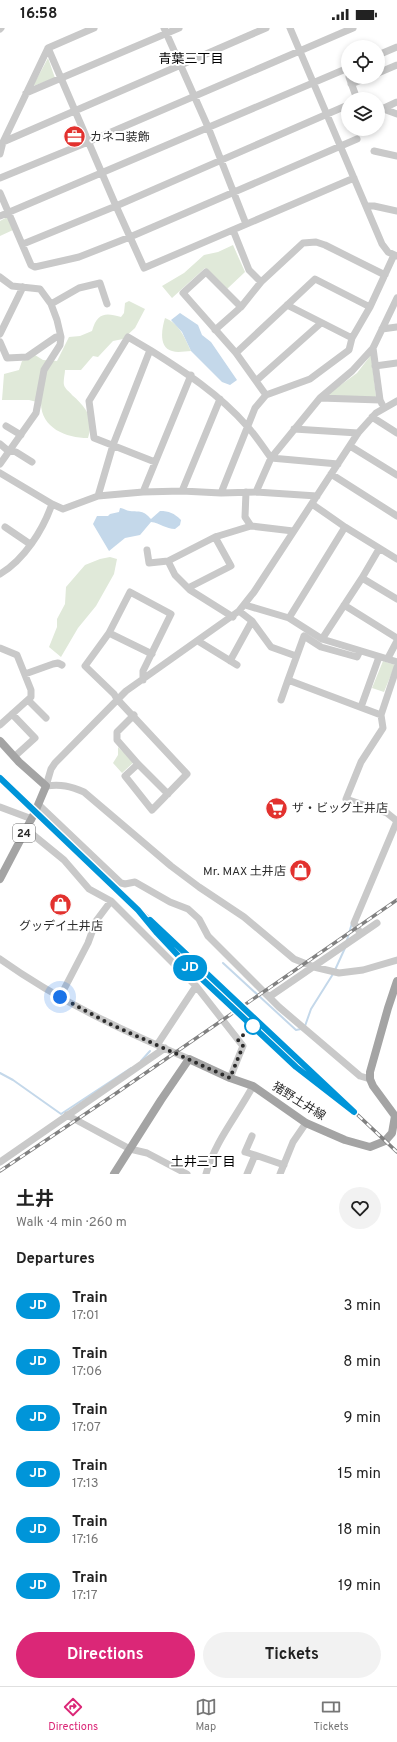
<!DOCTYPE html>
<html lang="en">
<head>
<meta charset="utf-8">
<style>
	body { margin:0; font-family:Overpass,"Noto Sans JP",sans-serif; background:#f2f2f2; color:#222; height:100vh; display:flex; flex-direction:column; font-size:15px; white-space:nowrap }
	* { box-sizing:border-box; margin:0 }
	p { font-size:13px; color:#767676 }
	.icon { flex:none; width:22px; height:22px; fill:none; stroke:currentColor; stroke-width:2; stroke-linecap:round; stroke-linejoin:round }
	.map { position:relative; height:1146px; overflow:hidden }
	.details { display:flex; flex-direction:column; background:#fff; flex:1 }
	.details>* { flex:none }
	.badge { padding:0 8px; border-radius:13px; font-size:14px; line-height:26px }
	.controls { position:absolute; left:341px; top:12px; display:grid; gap:8px }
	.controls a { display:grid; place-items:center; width:44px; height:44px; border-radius:50%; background:#fff; box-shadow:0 2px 6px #0003; font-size:20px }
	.you { position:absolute; width:20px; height:20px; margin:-10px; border:3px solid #fff; border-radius:50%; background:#1a73e8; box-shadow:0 0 0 6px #1a73e833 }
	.map>.badge { position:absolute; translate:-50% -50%; box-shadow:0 0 0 2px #fff }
	h2 { padding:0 16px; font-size:15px; line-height:36px }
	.round { display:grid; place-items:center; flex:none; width:42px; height:42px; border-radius:21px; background:#f2f2f2 }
	.headline { display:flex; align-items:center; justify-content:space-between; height:68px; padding:0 16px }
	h1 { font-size:19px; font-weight:700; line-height:30px }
	.primary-button { display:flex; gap:8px; margin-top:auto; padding:8px 16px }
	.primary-button a { flex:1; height:46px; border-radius:24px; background:#db2777; color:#fff; font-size:16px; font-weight:700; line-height:46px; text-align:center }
	.primary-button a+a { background:#f2f2f2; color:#222 }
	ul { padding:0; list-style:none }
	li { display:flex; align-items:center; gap:12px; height:56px; padding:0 16px }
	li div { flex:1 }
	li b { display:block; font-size:15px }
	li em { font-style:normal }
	li .badge { min-width:44px; font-weight:700; text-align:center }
	.status { display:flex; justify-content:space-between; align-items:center; height:28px; padding:0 20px; background:#fff; direction:ltr }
	.status svg { height:11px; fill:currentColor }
	.menu { display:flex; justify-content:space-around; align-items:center; height:56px; border-top:1px solid #e0e0e0; background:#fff; font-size:11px; color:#767676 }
	.menu a { display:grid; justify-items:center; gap:2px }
	.menu .selected { color:#db2777 }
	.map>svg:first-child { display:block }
	.green { fill:#e0e9d9 }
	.water { fill:#c4d8ea }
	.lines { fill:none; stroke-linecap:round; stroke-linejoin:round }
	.stream { stroke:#c4d8ea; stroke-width:2 }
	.minor { stroke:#c9c9c9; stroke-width:7 }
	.major { stroke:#a4a4a4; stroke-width:8 }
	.rail-casing { stroke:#818181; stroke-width:3.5 }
	.rail { stroke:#fff; stroke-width:2; stroke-dasharray:6; stroke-linecap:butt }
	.line-casing { stroke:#fff; stroke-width:9 }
	.line { stroke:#0095d9; stroke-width:6 }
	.walk { stroke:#2c2c2c; stroke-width:4; stroke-dasharray:0 7.2 }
	.stop-dot { fill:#fff; stroke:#0095d9; stroke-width:2 }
	.labels { text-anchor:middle; stroke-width:4; stroke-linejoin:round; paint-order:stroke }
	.shield { fill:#fff; stroke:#6b6b6b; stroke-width:1 }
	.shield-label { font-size:11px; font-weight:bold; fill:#2c2c2c }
	.poi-label { font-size:12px; fill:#2c2c2c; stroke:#fff; text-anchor:start }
	.street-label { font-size:12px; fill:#2c2c2c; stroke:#fff }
	.neighbourhood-label { font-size:13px; fill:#000; stroke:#fff }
</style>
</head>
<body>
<div class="status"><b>16:58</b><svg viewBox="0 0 49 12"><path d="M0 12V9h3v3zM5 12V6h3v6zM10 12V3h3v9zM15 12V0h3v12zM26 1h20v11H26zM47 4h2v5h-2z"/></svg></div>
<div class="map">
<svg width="397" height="1146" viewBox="0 0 397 1146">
	<rect width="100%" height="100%" fill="#fff"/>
	<path class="green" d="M48 30 55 50 33 58Z
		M7 189 13 202 0 208V193Z
		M233 217 245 244 227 261 205 240 172 270 162 258 184 245 204 227 218 224Z
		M129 273 145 281 135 300 123 311 113 313 98 329 93 328 81 342H65C65 346 63 353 64 357 65 361 70 364 72 367 87 380 94 390 88 410 66 410 41 400 41 375L29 372H2L4 346 19 342 22 333 35 327 43 332 57 333 69 309 80 308 92 303C97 285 105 284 121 289L124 285 125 275Z
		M165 290C180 296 184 309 191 323 185 323 178 325 172 323 158 319 162 300 165 290Z
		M371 327 376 368 375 370 327 367 357 345Z
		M110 529 117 531 114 546 96 578 78 600 61 629 49 619 57 599V591L65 576 66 559 85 537 100 531Z
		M383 633 395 637 384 664 372 660Z
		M118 719 134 734 122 745 113 735 118 727Z"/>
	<path class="water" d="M180 285 198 297 202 307 211 314 237 352 230 357 222 354 191 323 182 304 171 292Z
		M120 480C124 480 126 483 130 483 140 484 143 482 151 491L160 483C169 483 174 485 181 492L180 497 175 501C166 501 160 495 151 494L140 507 125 510 109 523 93 496 97 488H108L110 486 119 484Z"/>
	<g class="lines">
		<path class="stream" d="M347 912 352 895
			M223 935 296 1002 301 1001
			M335 942 345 920
			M305 998 311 981 333 946
			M141 1033 150 1023
			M0 1045 13 1052 61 1086 131 1040"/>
		<path class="minor" d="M164 0 208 99 246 196
			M290 0 382 216 388 224 397 228
			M0 1 1 0
			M48 20 116 178 144 240 354 150
			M378 27 397 19
			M378 45 397 37
			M349 49 357 71
			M351 56 369 49
			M26 65 179 0
			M378 79 397 86
			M382 81 397 74
			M3 114 266 0
			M374 123 397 128
			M0 126 3 114 48 20 94 0
			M0 150 88 114 353 0
			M0 165 31 237 35 239 79 229 130 209 357 111
			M366 178H374L397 183
			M0 188 348 40
			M233 202 249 242 261 254
			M23 216 116 178 348 77
			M0 249 12 258 40 261 51 276 57 292 61 309 60 317 44 342 36 385 0 436
			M51 276 79 260 100 255 107 276
			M287 277 352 310
			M241 279 206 244 183 265 236 325 266 367
			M382 301 397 299
			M215 302 241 279 261 254 303 215 316 214 325 217 385 247
			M0 306 23 259
			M0 314 7 330 27 329 56 309H61
			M373 320 380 372 382 376
			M150 322 128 309 89 373 94 410 155 434
			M236 325 315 251 370 279
			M375 338 397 335
			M256 353 321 295
			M320 370 352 343 373 320 397 270
			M397 373 376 385 358 405 254 564 239 583 126 663 55 735 51 741 46 758C61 756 70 758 84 764L171 838 199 859 244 889 294 931 314 939 339 945 363 942 397 932
			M372 389 397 405
			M6 398 21 407
			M294 401 358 405
			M0 416 6 421 16 424 32 434
			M350 418 397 447
			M0 445 52 476C43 502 24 532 0 546
			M331 446 397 488
			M182 463 220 371
			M143 464 191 347
			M256 464 271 430 320 370 380 372
			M221 465 255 380 266 367 310 351 349 322 352 310 370 279 394 227
			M317 468 256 464 221 465 182 463 143 464 98 468 113 417 150 322C185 344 219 366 247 398 256 408 263 419 271 430L338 436
			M52 476 63 481 98 468
			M312 476 345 499 397 531
			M251 498 293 503
			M5 499 30 516
			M147 522 149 535 168 533
			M362 550 397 571
			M188 560 231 538 215 509
			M245 577 289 590 322 611 397 634
			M344 577 397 610
			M239 583 252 593 271 619 296 628
			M233 589 190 562 175 547 168 533 215 509 251 498 245 489 246 464
			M289 590 345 499
			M109 605 152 626
			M322 611 362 550 379 521
			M198 613 237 637
			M0 620 17 627 31 662V669L0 697
			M360 623 357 629 321 619 304 608 288 652 381 687 397 639
			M388 630 397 613
			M230 633 252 593
			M25 646 53 636 58 635 62 637
			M28 672 46 690
			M281 672 288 652
			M361 679 379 629
			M12 686 35 710 14 729
			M134 687 117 704V712L138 736 168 766
			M381 687 383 700 361 734 346 771 387 785 397 793
			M138 736 125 748 152 782 187 746 117 671 114 666 85 638 109 605 130 564 171 586 143 643V652
			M39 777 121 855 125 856 135 854 170 874 188 881 199 891 208 908 279 979 360 1048 370 1051
			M0 779 32 791
			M26 801 64 832 89 861 111 873 196 958 243 1018 230 1050
			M361 906 354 895 397 793
			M0 931C59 973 123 1003 189 1031
			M60 969 88 915 96 893 111 873
			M269 969 377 895
			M157 1017 196 958
			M67 1087 130 1121 147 1125 187 1146
			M252 1108 245 1124 255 1127
			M0 1134 165 1020
			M206 1146C215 1113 237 1088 253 1058
			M247 1146 255 1127 284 1137
			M280 1146 293 1114 306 1095"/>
		<path class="major" d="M0 713 19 734 46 758 35 784 0 851
			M114 1146 161 1072 189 1031 230 1050 253 1058 306 1095 345 1112 370 1119 385 1113 392 1105 395 1088 373 1058 370 1051V1044L388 980 397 953"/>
		<defs>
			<path id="rail" d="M0 750 397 1124
				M160 908 187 937 296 1039 310 1049
				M0 1143 115 1066 397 872"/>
		</defs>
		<use href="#rail" class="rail-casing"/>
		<use href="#rail" class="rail"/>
	</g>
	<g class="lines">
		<defs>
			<path id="line" d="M0 750 138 882 157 905 187 937 296 1039 354 1084 150 892"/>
		</defs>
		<use href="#line" class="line-casing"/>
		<use href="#line" class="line"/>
		<path class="walk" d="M60 969 110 996 230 1050 243 1018 238 1012 253 998"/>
	</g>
	<defs>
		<symbol id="office-disc" viewBox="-11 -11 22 22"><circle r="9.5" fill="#e2312e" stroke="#fff"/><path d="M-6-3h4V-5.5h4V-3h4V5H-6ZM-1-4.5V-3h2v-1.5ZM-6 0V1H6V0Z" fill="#fff"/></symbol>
		<symbol id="supermarket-disc" viewBox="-11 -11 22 22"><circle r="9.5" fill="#e2312e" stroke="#fff"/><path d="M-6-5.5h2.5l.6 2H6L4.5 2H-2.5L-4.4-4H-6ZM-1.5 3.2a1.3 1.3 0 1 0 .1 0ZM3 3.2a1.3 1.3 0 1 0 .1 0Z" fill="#fff"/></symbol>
		<symbol id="shop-disc" viewBox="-11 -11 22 22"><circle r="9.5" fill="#e2312e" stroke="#fff"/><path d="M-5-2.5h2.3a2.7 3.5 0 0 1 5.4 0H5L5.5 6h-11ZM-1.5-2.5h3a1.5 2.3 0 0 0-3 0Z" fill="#fff"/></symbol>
	</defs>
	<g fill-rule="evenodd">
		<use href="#office-disc" x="62" y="96" width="25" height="25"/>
		<use href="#supermarket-disc" x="264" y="768" width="25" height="25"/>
		<use href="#shop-disc" x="288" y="830" width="25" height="25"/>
		<use href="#shop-disc" x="48" y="864" width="25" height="25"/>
	</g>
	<circle class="stop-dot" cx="253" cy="998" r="8"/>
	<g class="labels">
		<rect class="shield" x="13" y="796" width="22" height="18" rx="3"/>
		<g class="shield-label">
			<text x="24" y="809">24</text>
		</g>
		<g class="poi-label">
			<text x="90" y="113">カネコ装飾</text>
			<text x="292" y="784">ザ・ビッグ土井店</text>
			<text x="286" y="847" text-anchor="end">Mr. MAX 土井店</text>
			<text x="61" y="902" text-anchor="middle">グッデイ土井店</text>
		</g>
		<g class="street-label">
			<text transform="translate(299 1073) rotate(32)" y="4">猪野土井線</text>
		</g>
		<g class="neighbourhood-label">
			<text x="191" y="35">青葉三丁目</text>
			<text x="203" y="1138">土井三丁目</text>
		</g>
	</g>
</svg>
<div class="controls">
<a><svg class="icon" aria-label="locate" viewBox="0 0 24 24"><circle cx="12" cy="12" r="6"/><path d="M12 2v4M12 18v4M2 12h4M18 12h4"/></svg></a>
<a><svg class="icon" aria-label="layers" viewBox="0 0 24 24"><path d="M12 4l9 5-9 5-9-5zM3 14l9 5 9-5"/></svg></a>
</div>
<div class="you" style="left:60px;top:969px"></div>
<b class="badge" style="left:190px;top:940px;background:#0095d9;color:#fff">JD</b>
</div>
<section class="details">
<div class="headline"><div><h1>土井</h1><p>Walk · 4 min · 260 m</p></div><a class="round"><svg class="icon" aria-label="heart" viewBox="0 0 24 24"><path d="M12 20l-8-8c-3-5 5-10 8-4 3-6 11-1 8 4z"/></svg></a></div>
<h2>Departures</h2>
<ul>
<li><span class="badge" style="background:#0095d9;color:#fff">JD</span><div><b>Train</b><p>17:01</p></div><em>3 min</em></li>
<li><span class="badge" style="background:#0095d9;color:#fff">JD</span><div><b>Train</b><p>17:06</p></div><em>8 min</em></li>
<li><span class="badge" style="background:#0095d9;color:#fff">JD</span><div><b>Train</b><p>17:07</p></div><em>9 min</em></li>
<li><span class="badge" style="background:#0095d9;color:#fff">JD</span><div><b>Train</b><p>17:13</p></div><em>15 min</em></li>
<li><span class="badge" style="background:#0095d9;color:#fff">JD</span><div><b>Train</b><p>17:16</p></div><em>18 min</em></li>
<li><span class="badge" style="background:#0095d9;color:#fff">JD</span><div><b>Train</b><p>17:17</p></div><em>19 min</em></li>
</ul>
<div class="primary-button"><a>Directions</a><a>Tickets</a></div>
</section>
<nav class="menu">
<a class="selected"><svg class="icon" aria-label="directions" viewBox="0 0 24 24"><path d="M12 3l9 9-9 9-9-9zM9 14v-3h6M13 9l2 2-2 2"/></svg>Directions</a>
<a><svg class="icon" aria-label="map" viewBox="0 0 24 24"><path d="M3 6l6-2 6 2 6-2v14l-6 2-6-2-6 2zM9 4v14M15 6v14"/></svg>Map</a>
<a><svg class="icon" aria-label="tickets" viewBox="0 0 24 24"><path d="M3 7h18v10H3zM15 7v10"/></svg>Tickets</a>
</nav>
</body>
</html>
